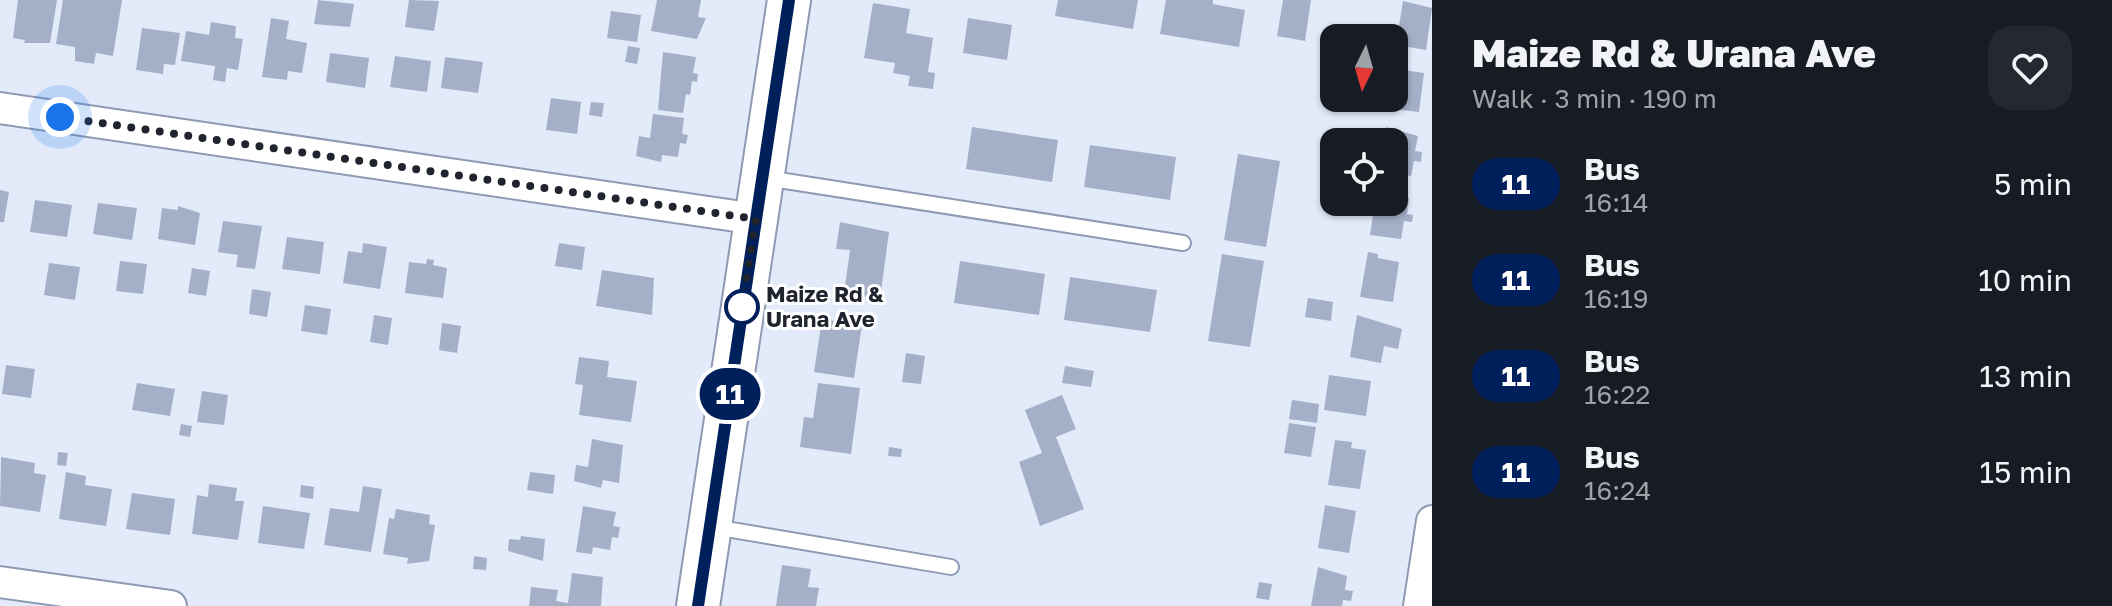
<!DOCTYPE html>
<html lang="en">
<head>
<meta charset="utf-8">
<style>
	body { margin:0; font-family:"Golos Text",sans-serif; background:#242831; color:#f1f3f6; height:100vh; display:flex; flex-direction:column; font-size:30px; white-space:nowrap }
	* { box-sizing:border-box; margin:0 }
	p { font-size:26px; color:#9ea1a6 }
	.icon { flex:none; width:44px; height:44px; fill:none; stroke:currentColor; stroke-width:2; stroke-linecap:round; stroke-linejoin:round }
	.map { position:relative; flex:1; overflow:hidden }
	.panel { display:flex; flex-direction:column; background:#171b24; width:680px }
	.panel>* { flex:none }
	.badge { padding:0 16px; border-radius:26px; font-size:28px; line-height:52px }
	.needle { width:52px; rotate:185deg }
	.controls { position:absolute; left:1320px; top:24px; display:grid; gap:16px }
	.controls a { display:grid; place-items:center; width:88px; height:88px; border-radius:16px; background:#171b24; box-shadow:0 2px 6px #0004; font-size:40px }
	.you { position:absolute; width:40px; height:40px; margin:-20px; border:6px solid #fff; border-radius:50%; background:#1a73e8; box-shadow:0 0 0 12px #1a73e833 }
	.map>.badge { position:absolute; translate:-50% -50%; box-shadow:0 0 0 4px #fff }
	.round { display:grid; place-items:center; flex:none; width:84px; height:84px; border-radius:24px; background:#242831 }
	.overview { display:flex; align-items:center; justify-content:space-between; height:136px; padding:0 40px }
	h1 { font-size:38px; font-weight:800; line-height:60px }
	ul { padding:0; list-style:none }
	li { display:flex; align-items:center; gap:24px; height:96px; padding:0 40px }
	li div { flex:1 }
	li b { display:block; font-size:30px }
	li em { font-style:normal }
	li .badge { min-width:88px; font-weight:700; text-align:center }
	main { display:flex; flex:1; min-height:0 }
	.map>svg:first-child { display:block }
	.building { fill:#a4b0c8 }
	.lines { fill:none; stroke-linecap:round; stroke-linejoin:round }
	.lane-casing { stroke:#8e9ab2; stroke-width:18 }
	.street-casing { stroke:#8e9ab2; stroke-width:34 }
	.secondary-casing { stroke:#8e9ab2; stroke-width:46 }
	.lane { stroke:#fff; stroke-width:14 }
	.street { stroke:#fff; stroke-width:30 }
	.secondary { stroke:#fff; stroke-width:42 }
	.line-casing { stroke:#fff; stroke-width:18 }
	.line { stroke:#00205b; stroke-width:12 }
	.walk { stroke:#20242e; stroke-width:8; stroke-dasharray:0 14.4 }
	.stop-dot { fill:#fff; stroke:#00205b; stroke-width:4 }
	.labels { text-anchor:middle; stroke-width:6; stroke-linejoin:round; paint-order:stroke }
	.stop-label { font-size:22px; font-weight:bold; fill:#20242e; stroke:#fff; text-anchor:start }
</style>
</head>
<body>
<main>
<div class="map">
<svg width="1432" height="606" viewBox="0 0 1432 606">
	<rect width="100%" height="100%" fill="#e3ebfb"/>
	<path class="building" d="M18 0H57L50 43H24L25 40 13 38Z
		M63 0H122L113 56 96 53 94 64 75 61V47L56 44Z
		M318 0 354 4 350 27 314 24Z
		M409 0 439 1 434 31 405 27Z
		M657 0H701L698 17 706 18 697 39 651 31Z
		M1058 0H1138L1133 29 1055 16Z
		M1166 0H1213V4L1245 10 1239 47 1160 34Z
		M1283 0H1311L1305 41 1277 36Z
		M1403 1 1432 8 1426 50 1396 45Z
		M873 3 910 9 906 33 933 38 928 72 935 73 933 89 908 86 910 76 893 73 895 63 864 58Z
		M611 11 641 15 637 42 607 38Z
		M271 18 289 21 286 39 307 43 302 73 288 71 287 80 262 77Z
		M968 18 1012 25 1007 60 963 53Z
		M211 22 236 26 235 38 243 39 238 70 227 68 225 82 213 80 215 66 181 61 186 31 209 35Z
		M142 28 180 33 175 65 164 64 163 74 136 70Z
		M628 46 640 48 637 64 625 62Z
		M663 52 696 57 693 73 698 74 697 82 692 81 690 95 686 94 683 113 658 110Z
		M330 53 369 58 365 88 326 82Z
		M395 56 431 61 427 92 390 87Z
		M445 57 483 62 478 93 441 88Z
		M1394 63 1404 64 1403 70 1424 73 1419 112 1386 108 1387 98H1394Z
		M551 98 581 102 577 134 546 130Z
		M1369 98H1383L1382 110 1368 108Z
		M591 102 604 103 602 117 589 115Z
		M653 114 684 118 682 134 688 135 686 144 680 143 678 157 662 155 661 162 636 156 639 136 650 138Z
		M972 127 1058 140 1052 182 966 169Z
		M1386 127 1418 136 1415 151 1422 152 1421 162 1414 161 1411 176 1394 173V142H1384Z
		M1090 145 1176 157 1170 200 1084 187Z
		M1238 154 1280 161 1266 247 1224 240Z
		M1327 170 1334 171V193L1323 191Z
		M0 190 9 192 4 222H0Z
		M1394 191H1398L1397 196 1409 198 1407 214 1413 215 1412 222 1404 221 1401 239 1370 235 1375 202H1394Z
		M35 200 72 205 67 237 30 232Z
		M98 203 137 208 132 240 93 234Z
		M178 206 200 213 195 245 158 239 162 208 178 210Z
		M223 221 262 226 255 269 236 267 238 255 218 252Z
		M840 222 889 232 880 299 844 293 850 250 836 249Z
		M287 237 324 242 320 274 282 269Z
		M363 243 387 247 380 289 343 283 348 251 362 253Z
		M559 243 585 247 582 270 555 266Z
		M1368 252 1378 254V258L1399 262 1393 302 1360 297Z
		M1222 254 1264 261 1250 347 1208 341Z
		M427 259 434 260 433 265 447 268 443 298 405 293 409 262 426 264Z
		M120 261 147 264 143 294 116 291Z
		M960 261 1045 274 1039 315 954 303Z
		M49 263 80 267 75 300 44 295Z
		M192 268 210 271 206 296 188 293Z
		M602 270 654 278 652 315 596 306Z
		M1070 277 1157 290 1150 332 1064 320Z
		M252 289 271 292 267 317 249 314Z
		M1308 298 1333 302 1331 321 1305 317Z
		M305 305 331 309 327 335 301 331Z
		M374 315 392 318 388 345 370 342Z
		M1357 315 1402 329 1398 349 1384 346 1381 363 1350 357Z
		M822 319 862 325 854 378 814 372Z
		M442 323 461 326 457 353 439 350Z
		M906 353 925 356 921 384 902 382Z
		M579 357 609 361 607 377 637 381 631 422 579 415 583 385 575 384Z
		M6 365 35 369 31 398 2 394Z
		M1065 366 1094 371 1091 387 1062 383Z
		M1329 375 1371 381 1366 416 1324 410Z
		M137 383 175 389 170 416 132 410Z
		M818 383 860 388 851 454 800 447 804 417 813 418Z
		M202 391 228 395 224 425 197 422Z
		M1062 395 1076 429 1056 437 1084 509 1040 526 1019 462 1042 453 1025 410Z
		M1292 400 1319 404 1317 423 1289 419Z
		M1289 423 1316 427 1311 457 1284 453Z
		M181 424 192 426 190 437 179 435Z
		M592 439 623 445 619 483 603 480 601 488 574 481 576 465 588 467Z
		M1335 440 1352 442 1351 448 1366 450 1360 489 1328 485Z
		M889 447 902 449 901 457 888 456Z
		M58 452 68 453 66 466 57 465Z
		M1 457 35 463 34 473 46 475 40 512 0 506Z
		M66 472 86 476 85 485 112 489 106 526 59 519Z
		M530 472 555 475 553 494 527 490Z
		M209 484 237 488 235 501H244L238 540 192 534 197 495 208 497Z
		M301 485 314 487 313 499 300 497Z
		M363 486 382 489 371 552 324 545 330 508 359 512Z
		M132 493 175 499 170 535 126 529Z
		M1325 505 1356 511 1349 553 1318 548Z
		M263 506 310 513 304 549 258 543Z
		M583 506 616 512 613 526 620 527 618 538 612 537 610 550 593 547 592 554 576 552Z
		M396 509 430 515 429 524 435 525 429 561 407 564 408 558 383 554 389 518 394 519Z
		M521 536 545 539 543 561 508 551 509 539 520 540Z
		M474 556 487 558 486 570 473 569Z
		M782 565 811 569 808 587 819 588 816 606H776Z
		M1318 567 1347 576 1345 590 1353 591 1351 601 1343 600 1342 606H1311Z
		M572 573 603 577 601 606H529L531 587 558 590 556 601 568 603Z
		M1259 582 1272 584 1269 600 1256 598Z"/>
	<g class="lines">
		<defs>
			<path id="lane" d="M766 178 1183 243
				M714 527 951 567"/>
			<path id="street" d="M0 108 756 219
				M0 582 171 606
				M1419 606 1432 521"/>
			<path id="secondary" d="M698 606 789 0"/>
		</defs>
		<use href="#lane" class="lane-casing"/>
		<use href="#street" class="street-casing"/>
		<use href="#secondary" class="secondary-casing"/>
		<use href="#lane" class="lane"/>
		<use href="#street" class="street"/>
		<use href="#secondary" class="secondary"/>
	</g>
	<g class="lines">
		<defs>
			<path id="line" d="M698 606 789 0"/>
		</defs>
		<use href="#line" class="line-casing"/>
		<use href="#line" class="line"/>
		<path class="walk" d="M60 117 756 219 742 307"/>
	</g>
	<circle class="stop-dot" cx="742" cy="307" r="16"/>
	<g class="labels">
		<g class="stop-label">
			<text x="766" y="302">Maize Rd &amp;<tspan x="766" dy="25">Urana Ave</tspan></text>
		</g>
	</g>
</svg>
<div class="controls">
<a><svg class="needle" viewBox="-14 -14 28 28"><path d="M0-13l5 13h-10z" fill="#e53935"/><path d="M0 13l5-13h-10z" fill="#9ea1a6"/></svg></a>
<a><svg class="icon" aria-label="locate" viewBox="0 0 24 24"><circle cx="12" cy="12" r="6"/><path d="M12 2v4M12 18v4M2 12h4M18 12h4"/></svg></a>
</div>
<div class="you" style="left:60px;top:117px"></div>
<b class="badge" style="left:730px;top:394px;background:#00205b;color:#fff">11</b>
</div>
<section class="panel">
<div class="overview"><div><h1>Maize Rd &amp; Urana Ave</h1><p>Walk · 3 min · 190 m</p></div><a class="round"><svg class="icon" aria-label="heart" viewBox="0 0 24 24"><path d="M12 20l-8-8c-3-5 5-10 8-4 3-6 11-1 8 4z"/></svg></a></div>
<ul>
<li><span class="badge" style="background:#00205b;color:#fff">11</span><div><b>Bus</b><p>16:14</p></div><em>5 min</em></li>
<li><span class="badge" style="background:#00205b;color:#fff">11</span><div><b>Bus</b><p>16:19</p></div><em>10 min</em></li>
<li><span class="badge" style="background:#00205b;color:#fff">11</span><div><b>Bus</b><p>16:22</p></div><em>13 min</em></li>
<li><span class="badge" style="background:#00205b;color:#fff">11</span><div><b>Bus</b><p>16:24</p></div><em>15 min</em></li>
</ul>
</section>
</main>
</body>
</html>
